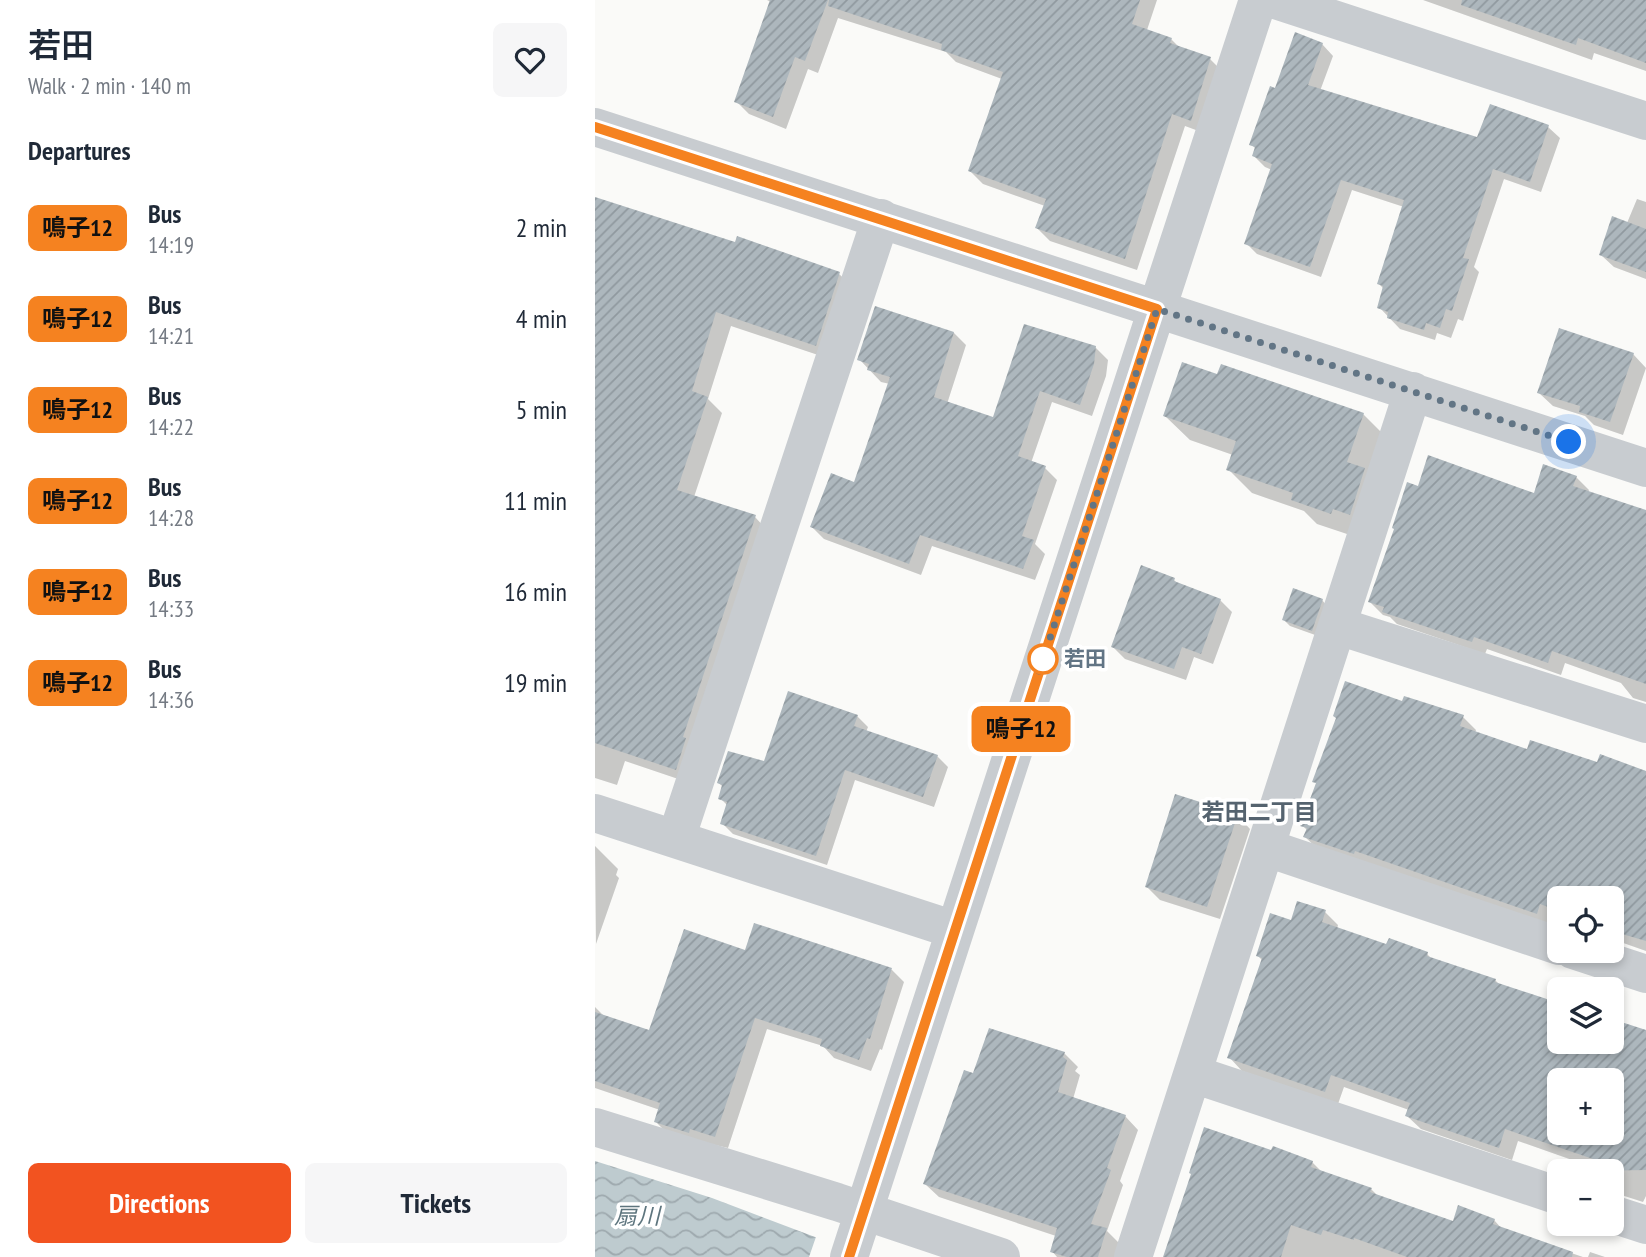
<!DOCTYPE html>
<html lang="en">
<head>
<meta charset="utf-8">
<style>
	body { margin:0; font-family:"PT Sans Narrow","Noto Sans JP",sans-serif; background:#f6f6f7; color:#1f2937; height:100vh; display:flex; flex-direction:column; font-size:26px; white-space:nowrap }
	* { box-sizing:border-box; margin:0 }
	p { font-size:23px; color:#747a83 }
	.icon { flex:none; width:38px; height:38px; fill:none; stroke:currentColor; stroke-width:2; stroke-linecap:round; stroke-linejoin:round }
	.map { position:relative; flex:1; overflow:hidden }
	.drawer { display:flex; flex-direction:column; background:#fff; width:595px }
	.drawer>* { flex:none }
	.badge { padding:0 14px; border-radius:10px; font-size:24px; line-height:46px }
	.buttons { position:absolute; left:952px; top:886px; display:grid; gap:14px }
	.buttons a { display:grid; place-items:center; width:77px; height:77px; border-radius:10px; background:#fff; box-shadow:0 4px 10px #0003; font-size:35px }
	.you { position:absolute; width:35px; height:35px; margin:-18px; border:5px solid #fff; border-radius:50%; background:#1a73e8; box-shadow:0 0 0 10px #1a73e833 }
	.map>.badge { position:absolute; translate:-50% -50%; box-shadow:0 0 0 4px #fff }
	h2 { padding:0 28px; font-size:26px; line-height:63px }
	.round { display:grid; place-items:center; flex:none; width:74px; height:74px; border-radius:10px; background:#f6f6f7 }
	.summary { display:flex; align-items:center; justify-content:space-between; height:119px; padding:0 28px }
	h1 { font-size:33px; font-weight:600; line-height:52px }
	.primary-button { display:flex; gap:14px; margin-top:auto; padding:14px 28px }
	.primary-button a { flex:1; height:80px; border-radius:10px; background:#f25320; color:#fff; font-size:28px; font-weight:600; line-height:80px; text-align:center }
	.primary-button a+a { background:#f6f6f7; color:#1f2937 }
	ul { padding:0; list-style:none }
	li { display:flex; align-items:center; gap:21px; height:91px; padding:0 28px }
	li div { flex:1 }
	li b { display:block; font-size:26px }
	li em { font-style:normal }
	li .badge { min-width:77px; font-weight:700; text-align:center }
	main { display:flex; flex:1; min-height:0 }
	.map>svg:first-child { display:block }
	.water { fill:url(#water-waves) }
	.pier { fill:#fafaf8 }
	.shadow { fill:#0003; fill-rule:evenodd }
	.building { fill:url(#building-hatch); fill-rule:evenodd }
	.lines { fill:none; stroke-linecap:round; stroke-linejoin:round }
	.minor { stroke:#c8ccd0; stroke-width:38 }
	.line-casing { stroke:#fff; stroke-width:16 }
	.line { stroke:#f58220; stroke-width:10 }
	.walk { stroke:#627585; stroke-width:7; stroke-dasharray:0 12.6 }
	.stop-dot { fill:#fff; stroke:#f58220; stroke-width:3.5 }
	.labels { text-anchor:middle; stroke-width:7; stroke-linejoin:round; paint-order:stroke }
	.stop-label { font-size:21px; font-weight:bold; fill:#627585; stroke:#fff; text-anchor:start }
	.neighbourhood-label { font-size:23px; font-weight:bold; fill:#55636f; stroke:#fff }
	.water-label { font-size:23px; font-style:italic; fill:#5e757e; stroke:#fff }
</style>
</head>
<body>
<main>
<section class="drawer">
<div class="summary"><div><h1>若田</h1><p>Walk · 2 min · 140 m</p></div><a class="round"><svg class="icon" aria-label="heart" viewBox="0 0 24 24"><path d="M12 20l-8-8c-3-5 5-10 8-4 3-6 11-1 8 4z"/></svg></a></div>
<h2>Departures</h2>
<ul>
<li><span class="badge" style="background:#f58220;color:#111">鳴子12</span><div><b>Bus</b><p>14:19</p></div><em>2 min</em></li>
<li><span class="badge" style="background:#f58220;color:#111">鳴子12</span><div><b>Bus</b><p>14:21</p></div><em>4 min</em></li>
<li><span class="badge" style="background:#f58220;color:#111">鳴子12</span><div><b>Bus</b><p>14:22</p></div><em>5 min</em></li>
<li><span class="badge" style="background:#f58220;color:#111">鳴子12</span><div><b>Bus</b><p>14:28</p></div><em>11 min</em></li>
<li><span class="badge" style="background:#f58220;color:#111">鳴子12</span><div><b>Bus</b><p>14:33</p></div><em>16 min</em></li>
<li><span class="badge" style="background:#f58220;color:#111">鳴子12</span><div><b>Bus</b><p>14:36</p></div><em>19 min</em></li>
</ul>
<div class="primary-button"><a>Directions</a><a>Tickets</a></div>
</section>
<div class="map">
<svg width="1051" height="1257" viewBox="0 0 1051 1257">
	<defs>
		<pattern id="water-waves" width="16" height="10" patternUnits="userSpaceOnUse" patternTransform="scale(1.75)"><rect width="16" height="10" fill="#becbcf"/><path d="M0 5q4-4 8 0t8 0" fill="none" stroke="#9ea9ae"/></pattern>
		<pattern id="building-hatch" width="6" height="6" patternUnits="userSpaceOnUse" patternTransform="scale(1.75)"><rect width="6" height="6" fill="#adb7bd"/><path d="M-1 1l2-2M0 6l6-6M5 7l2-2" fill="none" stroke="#90999f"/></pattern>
	</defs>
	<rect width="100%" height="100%" fill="#fafaf8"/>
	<path class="water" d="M0 1161 117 1198 273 1257H0Z"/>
	<path class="pier" d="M222 1234 274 1254 276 1257H214Z"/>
	<path class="shadow" d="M172 0H562L552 30 576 39 586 49 615 59 628 72 609 133 590 126 542 270 455 241 442 228 450 206 388 184 375 171 407 79 361 62 351 52 243 18 223 73 213 69 191 129 154 114 141 101 176 2Z
		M828 0H1051V71L999 53 997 60Z
		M727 44 738 56 725 91 883 139 953 127 965 138 946 192 909 179 879 267 884 272 868 321 863 319 856 338 842 333 840 340 805 329 784 307 789 289 784 284 809 207 757 190 726 277 662 254 651 243 677 170 670 167 659 156 661 149 656 144 681 90Z
		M0 199 141 244 244 274 259 288 235 359 136 326 113 399 127 413 99 497 160 517 174 532 95 783 30 761 22 785 0 778Z
		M1042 199 1051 202V279L1019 267 1006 255 1032 223Z
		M359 333 371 345 352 404 399 420 501 348 513 360 511 376 497 416 457 402 436 463 450 468 462 480 440 544 450 554 440 580 337 546 326 575 229 539 217 527 260 484 295 384 286 382 264 359Z
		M1038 354 1051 368 1028 435 999 425 990 416 958 406 944 393Z
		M623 376 768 414 793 439 761 537 722 524 709 511 657 493 633 469 638 455 595 440 570 416Z
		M981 477 994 490 993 493 1051 518V702L1038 698 1026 683 970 663 966 675 892 649 890 654 802 624 795 617 788 615 775 602 824 488 940 495Z
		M579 580 584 585 625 600 637 612 618 664 599 657 591 680 530 659 518 647Z
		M727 600 733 607 723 636 695 626 689 620Z
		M808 704 868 717 881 730 880 733 933 751 1051 771V951L1017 939V898H964V918L959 916 956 926 724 850 710 837 713 831 707 825Z
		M262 716 273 727 271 732 342 756 353 767 339 807 260 780 232 865 138 834 127 823 133 806 125 798 128 787 124 783 171 763Z
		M642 815 655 829 625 919 565 900 552 887Z
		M0 846 23 869 21 875 24 878 1 944Z
		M730 912 743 925 742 929 792 946 832 954 838 960 900 980 906 986 964 1005V1041H1017V1021L1051 1032V1196L1048 1202 1017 1192V1171H996L997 1167 923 1141 917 1160 826 1129 812 1116 814 1110 749 1087 743 1104 647 1071 634 1057 668 961 663 956 697 922ZM964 1080H1017V1132H964Z
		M160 925 297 970 309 982 287 1050 285 1049 276 1071 239 1058 228 1046 172 1029 133 1148 73 1134 61 1122 65 1110 0 1088V1007L10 1017 55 1032 151 953Z
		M469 1053 483 1067 480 1071 485 1075 478 1099 530 1116 543 1130 525 1181 528 1185 512 1231 524 1243 520 1257H462L457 1251 461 1236 344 1197 330 1184 379 1076Z
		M677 1152 717 1162 729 1174 776 1189 783 1196 859 1223 899 1220 908 1230 988 1257H570Z
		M995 1252 1010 1257H993Z"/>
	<path class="building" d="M175 0H233L210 61 200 57 178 117 139 102Z
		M234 0H545L537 24 577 38 575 43 616 57 596 121 577 114 530 259 440 228 451 199 373 171 408 72 346 50 347 44 233 6Z
		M867 0H1051V63L983 38 981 45 866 5Z
		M700 32 728 43 713 85 882 137 895 104 954 125 935 182 898 169 868 258 874 259 857 311 851 309 845 328 831 323 829 330 792 318 793 312 782 308 788 286 782 284 809 200 746 180 715 267 649 244 677 164 657 156 660 147 654 145 675 86 680 88Z
		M0 197 140 242 142 236 245 272 221 346 121 312 97 391 113 397 82 490 161 515 88 737 91 738 81 770 0 743Z
		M1017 216 1051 229V272L1004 255Z
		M280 306 359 332 339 397 398 417 429 324 501 346 499 364 485 405 445 391 423 456 451 466 427 536 439 540 428 569 325 535 314 564 215 527 236 473 259 482 295 377 272 370 274 364 262 360Z
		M964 328 1039 353 1015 422 984 412 985 406 942 393Z
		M587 362 622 374 626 364 769 413 752 462 770 468 755 515 738 509 736 514 696 500 698 493 631 470 641 441 568 416Z
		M833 455 939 493 948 464 982 476 978 486 1051 510V684L957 651 953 663 879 637 877 642 787 612 789 607 773 602 799 529 797 528 812 482 823 486Z
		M546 565 580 578 579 581 626 599 606 654 587 647 579 669 516 647Z
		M698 588 728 599 717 631 687 620Z
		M750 681 807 701 809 696 869 715 865 726 932 749 935 740 1002 762 1005 754 1051 771V941L1017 931V898H964V911L945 904 942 914 760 851 759 854 708 837 712 828 705 826 721 783 717 782 741 718 738 716Z
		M193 691 263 715 259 726 343 755 328 797 250 770 221 856 125 824 132 802 123 799 127 785 122 783 133 751 169 761Z
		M580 794 643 814 612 907 550 887Z
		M702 901 731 910 727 922 791 944 794 938 833 952 832 956 901 979 900 982 964 1003V1041H1017V1019L1051 1030V1170L994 1171 998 1159 910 1129 904 1148 810 1116 815 1103 736 1075 730 1092 632 1058 667 958 661 956 675 913 696 920ZM964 1080H1017V1132H964Z
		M159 923 297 968 275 1039 272 1038 264 1060 225 1046 227 1039 160 1018 120 1137 95 1129 94 1133 59 1122 65 1103 0 1081V1012L54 1030 89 929 150 950Z
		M394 1028 470 1052 468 1057 472 1060 463 1092 531 1115 512 1168 516 1170 496 1224 512 1228 503 1257H472L455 1252 462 1228 328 1184 369 1070 378 1073Z
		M609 1127 676 1150 678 1146 718 1161 716 1167 777 1188 775 1192 858 1221 863 1205 900 1219 898 1224 978 1252 977 1257H812L759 1238V1240L728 1230 726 1235 696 1225 686 1257H568L596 1174 594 1173Z"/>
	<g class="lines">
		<path class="minor" d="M663 0 562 309 1051 468
			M680 0 1051 121
			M0 127 562 309 254 1257
			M743 626 1051 724
			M0 813 360 930
			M81 839 286 218
			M672 848 964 946
			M978 950 1051 974
			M598 1074 964 1196
			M0 1127 242 1202 406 1257
			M1017 1214 1051 1225
			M538 1257 818 391"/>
	</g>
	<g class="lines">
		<defs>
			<path id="line" d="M0 127 562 309 254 1257"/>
		</defs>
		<use href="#line" class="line-casing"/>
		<use href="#line" class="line"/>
		<path class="walk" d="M448 659 444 672 562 309 974 442"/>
	</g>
	<circle class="stop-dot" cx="448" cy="659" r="14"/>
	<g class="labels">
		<g class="stop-label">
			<text x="469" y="666">若田</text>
		</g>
		<g class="neighbourhood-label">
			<text x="664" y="820">若田二丁目</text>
		</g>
		<g class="water-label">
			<text x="42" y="1224">扇川</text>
		</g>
	</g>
</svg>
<div class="buttons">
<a><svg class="icon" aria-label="locate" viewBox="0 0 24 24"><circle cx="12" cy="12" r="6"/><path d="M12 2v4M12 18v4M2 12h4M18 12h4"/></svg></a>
<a><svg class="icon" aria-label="layers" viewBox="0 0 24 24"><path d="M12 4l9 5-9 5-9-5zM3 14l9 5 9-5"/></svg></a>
<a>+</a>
<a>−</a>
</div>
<div class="you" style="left:974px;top:442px"></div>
<b class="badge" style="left:426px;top:729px;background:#f58220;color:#111">鳴子12</b>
</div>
</main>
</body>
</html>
